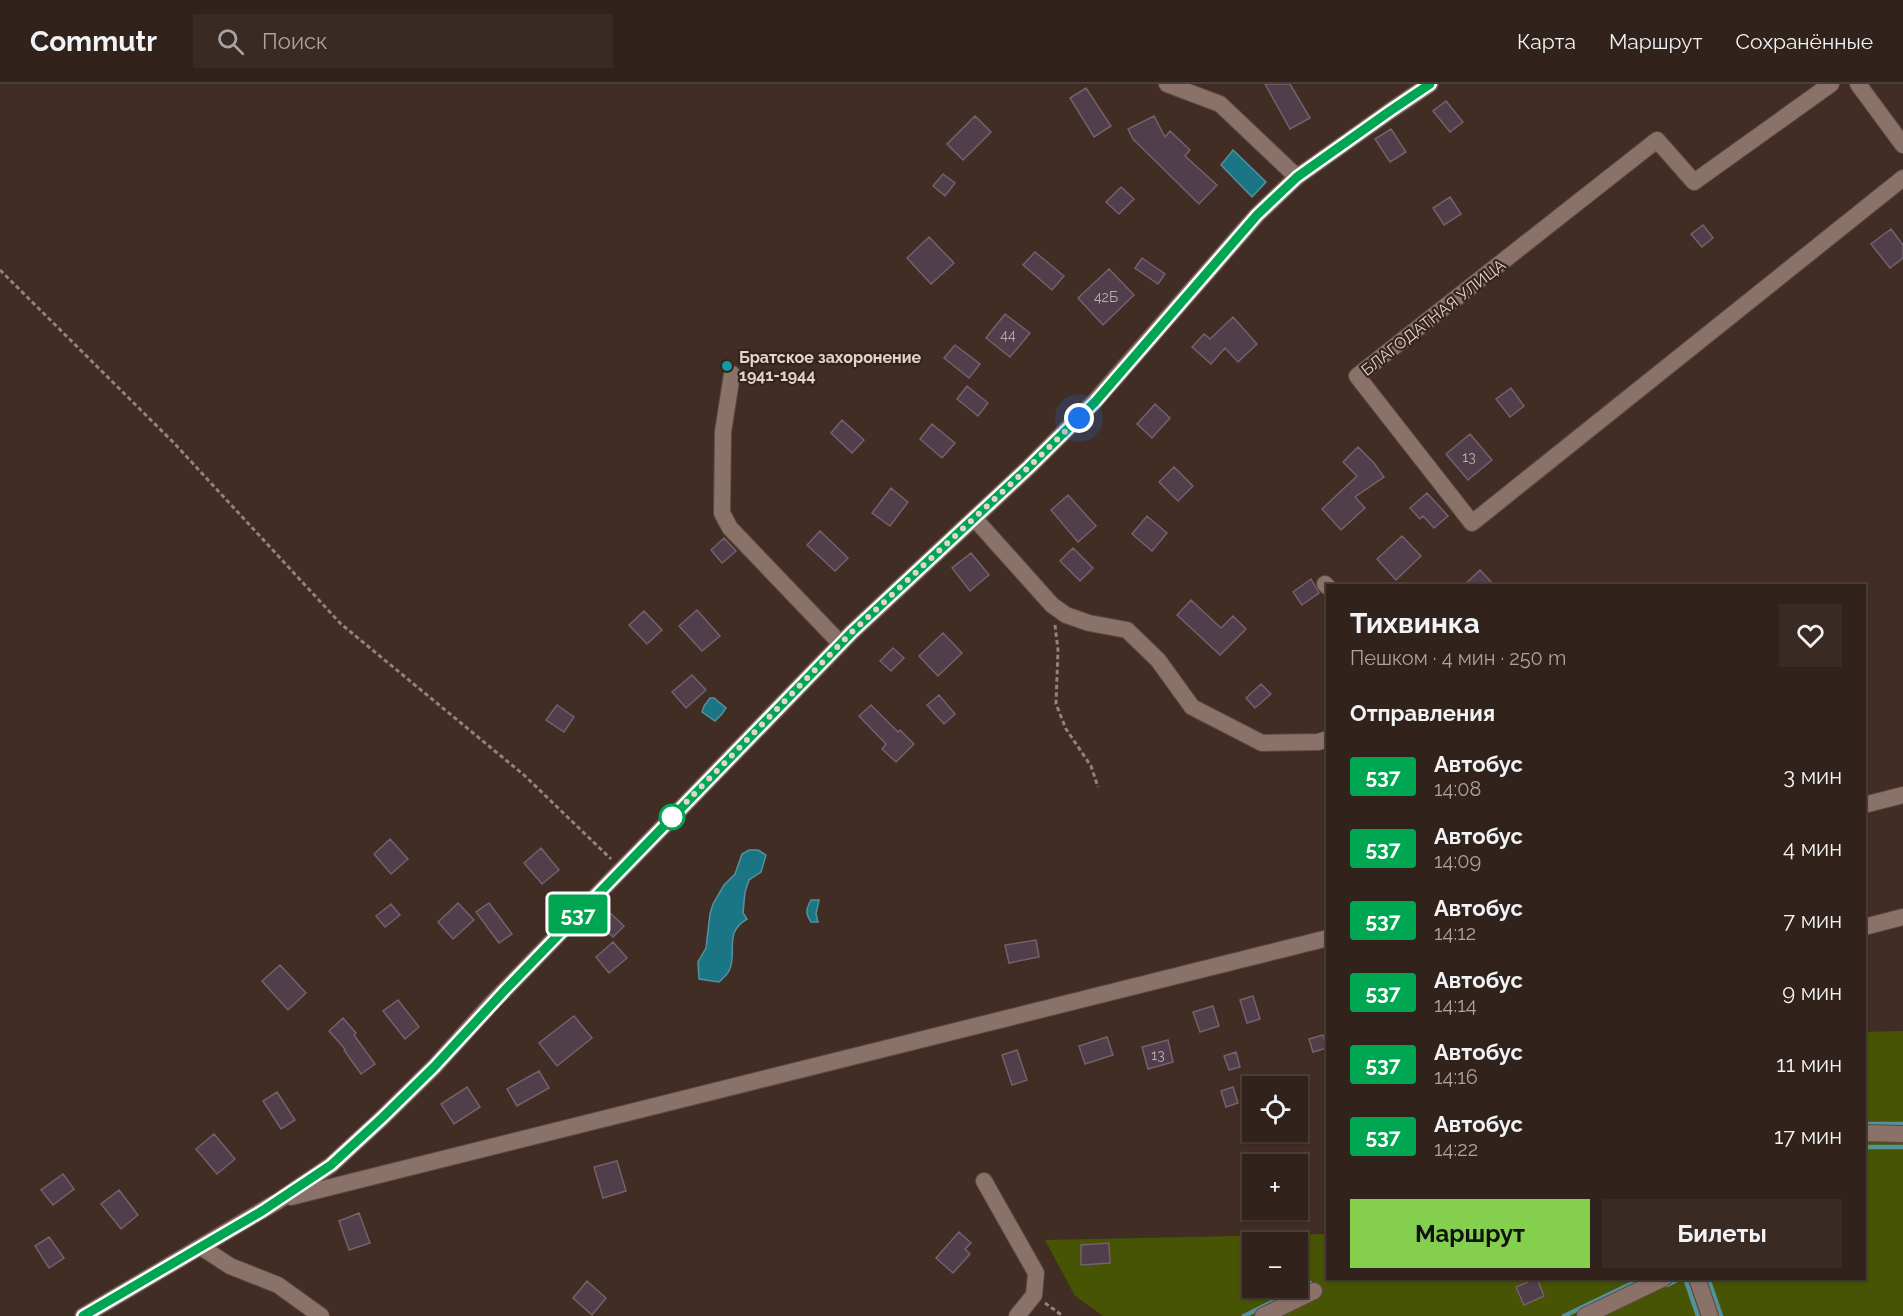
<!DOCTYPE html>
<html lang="ru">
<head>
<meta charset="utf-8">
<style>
	body { margin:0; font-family:Raleway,sans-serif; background:#392a24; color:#f1f3f6; height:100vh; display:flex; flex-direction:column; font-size:22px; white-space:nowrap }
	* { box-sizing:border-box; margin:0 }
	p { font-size:20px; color:#a8a4a3 }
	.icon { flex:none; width:33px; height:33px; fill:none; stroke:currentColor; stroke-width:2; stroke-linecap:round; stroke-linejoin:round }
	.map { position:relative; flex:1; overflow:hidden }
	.side { position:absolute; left:1326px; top:500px; width:540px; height:696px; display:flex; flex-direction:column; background:#31221b; border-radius:0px; box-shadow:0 2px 4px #0004,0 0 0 2px #4c3f3a }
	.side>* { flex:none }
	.badge { padding:0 12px; border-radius:4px; font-size:21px; line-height:39px }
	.fabs { position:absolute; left:1242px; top:992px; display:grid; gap:12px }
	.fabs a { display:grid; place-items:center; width:66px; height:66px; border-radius:0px; background:#31221b; box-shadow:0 2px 4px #0004,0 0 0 2px #4c3f3a; font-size:30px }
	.you { position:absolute; width:30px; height:30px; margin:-15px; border:4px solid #fff; border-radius:50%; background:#1a73e8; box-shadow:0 0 0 9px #1a73e833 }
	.map>.badge { position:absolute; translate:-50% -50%; box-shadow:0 0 0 3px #fff }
	h2 { padding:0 24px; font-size:22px; line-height:54px }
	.round { display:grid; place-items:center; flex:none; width:63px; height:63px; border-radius:0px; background:#392a24 }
	.overview { display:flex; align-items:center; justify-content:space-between; height:102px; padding:0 24px }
	h1 { font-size:28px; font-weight:700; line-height:45px }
	.action { display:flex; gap:12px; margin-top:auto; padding:12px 24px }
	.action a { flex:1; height:69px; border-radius:0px; background:#84cf4d; color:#111; font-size:24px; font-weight:700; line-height:69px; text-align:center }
	.action a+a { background:#392a24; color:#f1f3f6 }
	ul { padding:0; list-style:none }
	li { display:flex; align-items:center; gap:18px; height:72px; padding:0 24px }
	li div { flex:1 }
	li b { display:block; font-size:22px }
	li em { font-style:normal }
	li .badge { min-width:66px; font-weight:700; text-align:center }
	header { display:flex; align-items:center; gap:36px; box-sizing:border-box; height:84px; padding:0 30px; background:#31221b; border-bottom:2px solid #4c3f3a }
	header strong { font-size:28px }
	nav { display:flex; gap:33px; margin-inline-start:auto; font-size:21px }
	.search { width:420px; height:54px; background:#392a24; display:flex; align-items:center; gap:15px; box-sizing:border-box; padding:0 21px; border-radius:0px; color:#a8a4a3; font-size:22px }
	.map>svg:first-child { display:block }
	.green { fill:#465404; fill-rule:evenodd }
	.water { fill:#1a7584; stroke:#56919a; stroke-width:1.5 }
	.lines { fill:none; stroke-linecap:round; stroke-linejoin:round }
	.stream { stroke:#56919a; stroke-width:4.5 }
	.building { fill:#513e4b; stroke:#75606d; stroke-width:1.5 }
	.minor-casing { stroke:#5b4a43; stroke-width:18 }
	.path { stroke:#93827b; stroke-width:3; stroke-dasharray:4.5 3; stroke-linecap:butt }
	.minor { stroke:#8a7268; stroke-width:16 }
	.line-casing { stroke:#fff; stroke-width:14 }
	.line { stroke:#00a651; stroke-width:9 }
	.walk { stroke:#e1d3ce; stroke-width:6; stroke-dasharray:0 10.8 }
	.culture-dot { fill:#0f9aa8; stroke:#36231a; stroke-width:2 }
	.stop-dot { fill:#fff; stroke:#00a651; stroke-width:3 }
	.labels { text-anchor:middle; stroke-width:4.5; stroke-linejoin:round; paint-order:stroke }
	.number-label { font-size:14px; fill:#bdaead }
	.street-label { font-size:16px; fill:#e1d3ce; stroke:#36231a }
	.poi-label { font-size:16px; font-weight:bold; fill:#e1d3ce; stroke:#36231a; text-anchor:start }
</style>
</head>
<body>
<header>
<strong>Commutr</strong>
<div class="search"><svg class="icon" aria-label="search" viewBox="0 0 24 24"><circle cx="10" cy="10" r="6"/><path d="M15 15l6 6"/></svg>Поиск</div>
<nav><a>Карта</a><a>Маршрут</a><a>Сохранённые</a></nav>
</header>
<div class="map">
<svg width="1903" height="1232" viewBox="0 0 1903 1232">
	<rect width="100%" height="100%" fill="#412d24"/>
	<path class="green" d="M1903 947V1232H1103L1075 1212 1045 1156 1327 1150 1328 1194H1864L1865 948ZM1252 1158H1298V1203H1252Z"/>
	<path class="water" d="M1233 66 1266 98 1252 113 1221 81Z
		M710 614H714L726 624 722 630 715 637 702 628 704 622Z
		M749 766H758L766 771 761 788 749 796 745 808 743 829 747 835C723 849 738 868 729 887 727 891 722 895 719 898L699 895 698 878 706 864 710 830 713 820 724 801 735 790 742 770Z
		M811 816H819L816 830 818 838H811C805 829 806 825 811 816Z"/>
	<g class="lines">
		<path class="stream" d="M1864 1040H1903
			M1864 1063H1903
			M1685 1194 1698 1232
			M1708 1194 1721 1232
			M1667 1201 1681 1194
			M1244 1232 1310 1199
			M1564 1232 1643 1194"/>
	</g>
	<path class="building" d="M1265 0H1290L1310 34 1290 45Z
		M1086 4 1111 42 1094 53 1070 14Z
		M1446 17 1463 38 1450 48 1433 27Z
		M975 32 991 48 963 76 947 60Z
		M1154 32 1165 53 1170 47 1190 66 1185 72 1217 101 1199 120 1133 55 1128 45Z
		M1391 45 1406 68 1390 78 1375 55Z
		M943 90 955 99 945 112 933 102Z
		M1121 103 1134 115 1119 130 1106 118Z
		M1450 113 1461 130 1444 141 1433 124Z
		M1703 141 1713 154 1702 163 1691 150Z
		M1891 145 1903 161V174L1890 184 1871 160Z
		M929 153 954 179 931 200 907 174Z
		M1035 168 1064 192 1052 206 1023 181Z
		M1142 174 1165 190 1158 200 1135 184Z
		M1109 185 1134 211 1103 241 1078 214Z
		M1005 230 1030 249 1010 273 986 254Z
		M1233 233 1257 260 1238 278 1225 264 1211 280 1192 263 1204 250 1210 255Z
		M955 261 980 280 969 294 944 274Z
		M967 302 988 319 978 332 957 315Z
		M1511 304 1524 322 1510 333 1496 315Z
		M1155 320 1170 334 1152 354 1137 340Z
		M842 336 864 356 852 369 831 349Z
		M932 340 955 359 942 374 920 355Z
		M1470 350 1492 376 1468 396 1446 370Z
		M1358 363 1374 379 1384 393 1355 413 1365 424 1341 446 1322 425 1357 392 1343 378Z
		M1174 383 1193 402 1178 417 1159 398Z
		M891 404 908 418 890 442 872 429Z
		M1427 409 1448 432 1434 444 1423 432 1420 435 1410 424Z
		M1068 411 1096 442 1078 458 1051 426Z
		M1147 432 1167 449 1152 467 1132 450Z
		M820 447 848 474 835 487 807 461Z
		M1402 452 1421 472 1396 496 1377 475Z
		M724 454 736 467 722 479 711 466Z
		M1073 464 1093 484 1080 497 1060 477Z
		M971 469 989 491 970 507 952 484Z
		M1480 486 1494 501H1464Z
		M1311 495 1319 509 1302 521 1293 508Z
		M1191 516 1221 544 1233 532 1246 545 1220 571 1177 531Z
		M697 526 720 552 702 567 679 542Z
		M644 527 662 546 647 560 629 541Z
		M943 549 962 569 938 592 919 572Z
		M893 564 904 574 891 587 880 577Z
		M692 591 706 606 686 624 672 608Z
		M1261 600 1271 610 1255 624 1246 614Z
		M939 611 955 630 944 640 927 621Z
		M557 621 574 633 564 648 546 636Z
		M871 621 898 648 900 646 914 660 896 678 882 665 886 660 859 632Z
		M390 755 408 775 391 790 374 770Z
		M541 764 559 786 542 800 524 779Z
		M458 819 474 836 453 855 438 838Z
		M489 819 512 850 499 859 476 828Z
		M391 820 400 831 385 843 376 832Z
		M610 829 624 842 613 853 599 839Z
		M1036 856 1039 873 1009 879 1005 861Z
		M613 858 627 874 609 889 596 873Z
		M280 881 306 909 288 926 262 897Z
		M1253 912 1260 935 1247 939 1240 916Z
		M398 916 419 943 405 955 383 927Z
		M1213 922 1219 942 1200 948 1193 928Z
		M574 932 592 954 557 982 539 959Z
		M343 934 356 949 354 951 375 980 361 990 344 966 345 965 329 947Z
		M1323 951 1327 964 1313 968 1309 955Z
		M1107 953 1113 971 1085 980 1079 962Z
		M1168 956 1173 978 1148 985 1142 963Z
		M1017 966 1027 996 1012 1001 1002 971Z
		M1236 968 1240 983 1229 986 1224 972Z
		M539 987 549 1004 517 1022 507 1005Z
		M467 1003 480 1023 454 1040 441 1020Z
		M1233 1003 1238 1019 1226 1023 1221 1007Z
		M277 1008 295 1036 281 1045 263 1017Z
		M214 1050 235 1075 217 1090 196 1065Z
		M617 1077 626 1107 603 1114 594 1083Z
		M63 1090 74 1105 53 1121 41 1106Z
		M119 1106 138 1131 121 1145 101 1120Z
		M359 1129 370 1159 349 1166 339 1137Z
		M959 1148 971 1159 965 1165 970 1170 953 1189 936 1174Z
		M49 1153 64 1174 49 1184 35 1162Z
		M1109 1159 1110 1179 1081 1181V1161Z
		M1537 1194 1544 1212 1524 1221 1516 1203Z
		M587 1197 606 1214 592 1231 573 1214Z"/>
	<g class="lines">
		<defs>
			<path id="minor" d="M1167 0 1220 20 1297 93
				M1831 0 1694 98 1657 56 1357 292 1472 439 1903 94
				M1858 0 1903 61
				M732 290 723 348 722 429 730 444 840 559
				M974 434 1052 521 1066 531 1089 539 1127 546 1158 576 1192 623 1262 659 1318 658 1328 655
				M1325 500 1328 503
				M1864 721 1903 711
				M1864 843 1903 833
				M1864 1049 1903 1050
				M984 1097 1036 1189 1034 1211 1017 1232
				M291 1113 1328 854
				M201 1163 230 1182 278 1201 321 1232
				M1697 1194 1710 1232
				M83 1232 278 1117 331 1081 382 1034 434 983 491 920 852 548 1029 383 1095 317 1257 131 1297 93 1390 27 1430 0
				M1263 1232 1314 1207
				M1585 1232 1664 1194"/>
		</defs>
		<use href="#minor" class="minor-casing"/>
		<path class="path" d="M0 186 174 359 341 540 524 691 611 775
			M1055 541 1058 566 1056 620 1066 645 1091 682 1098 703
			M1045 1219 1063 1232"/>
		<use href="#minor" class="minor"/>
	</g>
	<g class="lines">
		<defs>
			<path id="line" d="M83 1232 262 1127 331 1081 382 1034 434 983 505 906 852 548 1029 383 1095 318 1257 131 1297 93 1390 27 1430 0"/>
		</defs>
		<use href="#line" class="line-casing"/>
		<use href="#line" class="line"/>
		<path class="walk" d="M672 733 668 737 852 548 1029 383 1079 334"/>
	</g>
	<circle class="culture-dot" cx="727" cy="282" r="6"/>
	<circle class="stop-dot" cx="672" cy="733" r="12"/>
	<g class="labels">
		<g class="number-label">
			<text x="1106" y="218">42Б</text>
			<text x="1008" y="256">44</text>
			<text x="1469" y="378">13</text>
			<text x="1158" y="976">13</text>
		</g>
		<g class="street-label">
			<text transform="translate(1433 233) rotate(-38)" y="6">БЛАГОДАТНАЯ УЛИЦА</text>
		</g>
		<g class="poi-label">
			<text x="739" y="279">Братское захоронение<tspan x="739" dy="18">1941-1944</tspan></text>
		</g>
	</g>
</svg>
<div class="fabs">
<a><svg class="icon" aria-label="locate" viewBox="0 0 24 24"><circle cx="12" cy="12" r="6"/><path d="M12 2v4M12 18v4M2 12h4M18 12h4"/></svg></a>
<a>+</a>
<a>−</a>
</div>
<div class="you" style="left:1079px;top:334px"></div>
<b class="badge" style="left:578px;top:830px;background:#00a651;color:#fff">537</b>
<section class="side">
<div class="overview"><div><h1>Тихвинка</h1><p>Пешком · 4 мин · 250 m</p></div><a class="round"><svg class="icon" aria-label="heart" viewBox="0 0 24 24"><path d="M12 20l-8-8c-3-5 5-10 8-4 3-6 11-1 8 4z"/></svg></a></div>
<h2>Отправления</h2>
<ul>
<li><span class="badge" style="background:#00a651;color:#fff">537</span><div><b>Автобус</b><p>14:08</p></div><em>3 мин</em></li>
<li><span class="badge" style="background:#00a651;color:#fff">537</span><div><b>Автобус</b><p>14:09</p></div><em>4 мин</em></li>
<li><span class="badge" style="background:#00a651;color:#fff">537</span><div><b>Автобус</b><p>14:12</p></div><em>7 мин</em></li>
<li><span class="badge" style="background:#00a651;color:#fff">537</span><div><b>Автобус</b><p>14:14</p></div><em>9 мин</em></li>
<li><span class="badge" style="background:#00a651;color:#fff">537</span><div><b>Автобус</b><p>14:16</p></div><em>11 мин</em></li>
<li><span class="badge" style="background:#00a651;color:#fff">537</span><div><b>Автобус</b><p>14:22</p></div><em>17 мин</em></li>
</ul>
<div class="action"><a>Маршрут</a><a>Билеты</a></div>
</section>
</div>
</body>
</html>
